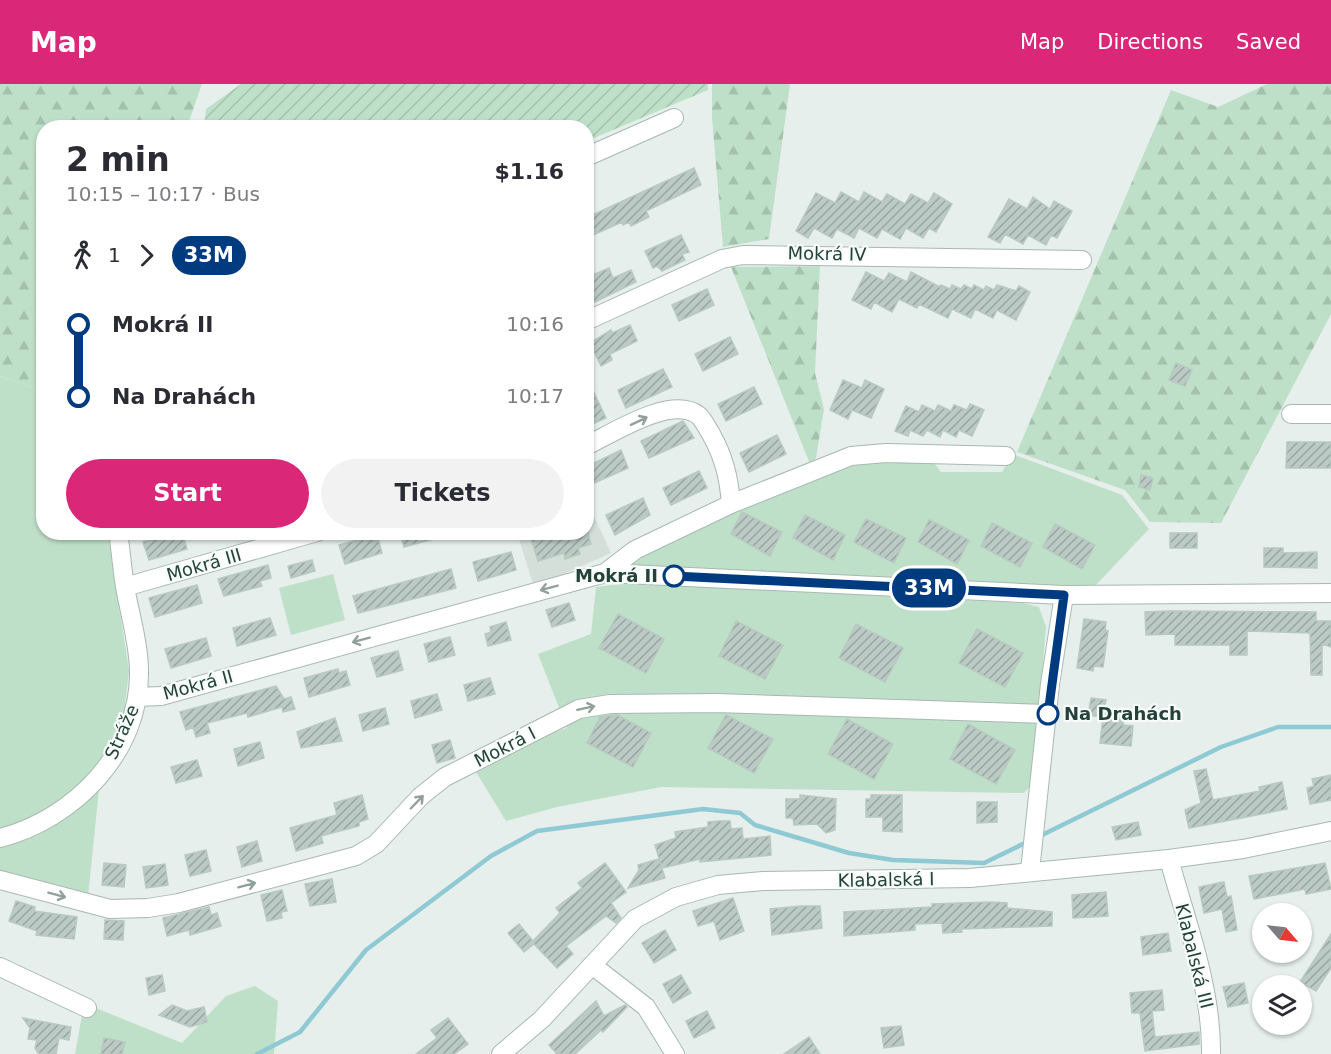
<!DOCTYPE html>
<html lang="en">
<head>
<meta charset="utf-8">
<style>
	body { margin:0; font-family:"DejaVu Sans",sans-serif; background:#f2f2f3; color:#2b2b33; height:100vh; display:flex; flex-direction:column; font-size:22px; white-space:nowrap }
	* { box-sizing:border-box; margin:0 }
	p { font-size:20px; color:#7c7c81 }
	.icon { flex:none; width:33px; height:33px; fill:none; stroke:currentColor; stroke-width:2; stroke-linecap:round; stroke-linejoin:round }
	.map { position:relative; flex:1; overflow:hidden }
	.sheet { position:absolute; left:36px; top:36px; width:558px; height:420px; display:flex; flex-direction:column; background:#fff; border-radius:24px; box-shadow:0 2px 4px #0004 }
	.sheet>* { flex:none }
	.badge { padding:0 12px; border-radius:20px; font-size:21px; line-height:39px }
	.needle { width:39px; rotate:118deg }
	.controls { position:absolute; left:1252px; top:819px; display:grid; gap:12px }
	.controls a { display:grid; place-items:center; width:60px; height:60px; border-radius:50%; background:#fff; box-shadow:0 2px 4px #0004; font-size:30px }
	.map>.badge { position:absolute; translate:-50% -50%; box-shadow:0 0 0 3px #fff }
	.legs { display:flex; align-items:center; gap:9px; height:66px; padding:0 30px; font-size:20px }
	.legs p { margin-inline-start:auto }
	.overview { display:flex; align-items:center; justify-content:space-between; height:102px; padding:0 30px }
	h1 { font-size:33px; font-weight:700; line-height:45px }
	.cta { display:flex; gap:12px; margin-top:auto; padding:12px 30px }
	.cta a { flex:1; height:69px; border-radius:36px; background:#db2777; color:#fff; font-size:24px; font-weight:700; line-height:69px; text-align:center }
	.cta a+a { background:#f2f2f3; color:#2b2b33 }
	ul { padding:0 30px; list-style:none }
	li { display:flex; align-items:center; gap:21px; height:72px; font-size:22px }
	li i { display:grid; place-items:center; width:9px; height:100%; margin:0 8px; background:currentColor }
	li i::after { content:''; width:15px; height:15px; margin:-8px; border:4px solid; border-radius:50%; background:#fff }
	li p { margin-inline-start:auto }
	li:first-child i { background:linear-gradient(#0000 50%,currentColor 0) }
	li:last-child i { background:linear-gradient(currentColor 50%,#0000 0) }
	header { display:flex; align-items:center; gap:36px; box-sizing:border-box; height:84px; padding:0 30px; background:#db2777; color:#fff }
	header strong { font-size:28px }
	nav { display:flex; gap:33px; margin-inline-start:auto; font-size:21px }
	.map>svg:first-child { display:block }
	.built { fill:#d4dfda }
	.grass { fill:#bfe0c8 }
	.forest { fill:url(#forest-firs) }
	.garden { fill:url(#garden-furrows) }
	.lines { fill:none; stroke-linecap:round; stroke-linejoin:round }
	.stream { stroke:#8ec9d4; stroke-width:4.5 }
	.building { fill:url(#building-hatch); stroke:#b8c9c2; stroke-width:1.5 }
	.street-casing { stroke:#a8b8b2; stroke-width:20 }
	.street { stroke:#fff; stroke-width:18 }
	.oneway { stroke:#92a09c }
	.line-1-casing { stroke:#fff; stroke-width:14 }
	.line-1 { stroke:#003b80; stroke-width:9 }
	.stop-1-dot { fill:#fff; stroke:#003b80; stroke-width:3 }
	.labels { text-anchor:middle; stroke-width:4.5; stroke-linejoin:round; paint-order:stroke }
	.street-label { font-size:18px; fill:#24423a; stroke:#f7fbf9 }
	.stop-label { font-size:18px; font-weight:bold; fill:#24423a; stroke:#f7fbf9; text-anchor:end }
</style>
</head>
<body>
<header>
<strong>Map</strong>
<nav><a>Map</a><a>Directions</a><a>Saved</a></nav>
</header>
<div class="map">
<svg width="1331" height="970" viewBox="0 0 1331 970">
	<defs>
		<pattern id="forest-firs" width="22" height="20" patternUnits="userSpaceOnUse" patternTransform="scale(1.5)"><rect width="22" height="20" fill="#bfe0c8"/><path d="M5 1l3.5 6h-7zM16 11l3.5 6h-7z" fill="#a4c1ad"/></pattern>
		<pattern id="garden-furrows" width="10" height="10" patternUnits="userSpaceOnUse" patternTransform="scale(1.5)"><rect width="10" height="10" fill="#bfe0c8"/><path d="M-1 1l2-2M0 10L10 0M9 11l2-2" fill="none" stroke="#a4c1ad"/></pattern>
		<pattern id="building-hatch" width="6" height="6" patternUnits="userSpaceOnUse" patternTransform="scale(1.5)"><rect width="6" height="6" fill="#bbcac4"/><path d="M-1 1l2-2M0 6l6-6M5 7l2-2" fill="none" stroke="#98a6a0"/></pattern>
	</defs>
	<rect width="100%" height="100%" fill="#e6efeb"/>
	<path class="built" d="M587 417 611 469 534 503 517 449 586 448Z"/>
	<path class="grass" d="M0 292 43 308 44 448 108 449 129 587 124 630 113 660 93 689 44 731 0 748Z
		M1013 370 1122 411 1149 445 1095 502H1044L627 484 625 477 668 456 836 386 868 378 934 379 941 388H1002Z
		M333 490 345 536 291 551 279 504Z
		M628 499 1023 519 1039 523 1046 543 1033 699 1024 709 661 703 557 723 506 737 476 688 544 652 567 644 538 570 591 550 596 503Z
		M99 705 88 813 0 791V759L63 735Z
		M255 902 278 917 274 970H75L82 931 91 922 182 959 226 912Z"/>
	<path class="forest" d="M0 0H202L187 43 44 44 43 308 0 292Z
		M712 0H790L769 155 723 163 712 34Z
		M1267 0H1331V230L1221 439 1150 438 1125 406 1017 368 1171 6 1218 23Z
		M820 182 815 289 824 325 816 374 810 380 731 183Z"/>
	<path class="garden" d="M241 0H708V6L587 57 586 44 204 43 206 25Z"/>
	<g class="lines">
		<path class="stream" d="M1040 752 1221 663 1278 643H1331
			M257 970 300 948 366 866 491 772 537 747 703 725 740 729 755 741 849 769 893 776 984 779 1027 758"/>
	</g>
	<path class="building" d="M694 84 701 101 646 127 649 133 631 142 629 138 623 141 622 138 586 154V134Z
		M841 108 859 118 864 108 882 118 887 110 905 120 911 110 928 119 934 109 952 120 936 148 929 144 923 154 906 144 900 155 882 145 877 154 859 144 854 154 837 145 832 154 814 144 808 154 796 147 816 109 835 119Z
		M1033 113 1050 125 1054 117 1072 127 1057 154 1051 151 1046 161 1028 151 1023 160 1005 150 1000 159 988 153 1009 115 1027 125Z
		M681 151 689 168 682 170 685 176 662 187 657 182 653 184 645 167Z
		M609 184 613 194 631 186 636 198 591 220 586 210V194Z
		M866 188 884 197 889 189 907 198 911 188 940 203 941 201 950 205 952 201 961 205 964 201 972 205 974 201 984 206 986 202 994 206 997 201 1016 207 1019 202 1030 208 1016 236 997 226 993 234 975 225 971 234 952 225 948 234 919 220 917 224 899 215 892 228 874 218 871 225 852 216Z
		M707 205 714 221 679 237 672 221Z
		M630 241 637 257 610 270 612 276 601 282 590 259 611 246 612 249Z
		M730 253 738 270 703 287 695 270Z
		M1176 279 1192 286 1185 302 1169 296Z
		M663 285 672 303 626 324 618 306Z
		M586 292 606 334 586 343Z
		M843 296 862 304 865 296 884 305 871 334 852 326 848 335 830 326Z
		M754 303 762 320 726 337 718 320Z
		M970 320 984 326 972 352 959 346 956 353 943 346 940 353 927 346 923 352 910 346 908 352 895 347 906 322 919 328 922 321 935 327 938 321 951 327 954 321 967 326Z
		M683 337 694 354 649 374 641 357Z
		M777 351 786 370 749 388 740 369Z
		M1287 358H1331V384H1286Z
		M621 366 628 384 592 400 586 383Z
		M699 387 707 404 671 421 663 404Z
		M1141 391 1153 394 1150 406 1139 403Z
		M643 414 650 431 615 451 606 431Z
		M742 428 782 448 770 472 731 450Z
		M805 431 845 451 833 476 793 454Z
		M866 435 906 454 894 479 854 458Z
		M929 436 969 456 957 480 918 458Z
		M992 439 1032 459 1020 483 981 462Z
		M1055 440 1095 461 1082 485 1043 463Z
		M176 448H182L187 465 149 476 143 458Z
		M400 448H444V452L404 463Z
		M529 448H588L591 460 578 464 580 470 565 475 564 469 538 477Z
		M1170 449H1197V464H1170Z
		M377 451 382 469 345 480 339 461Z
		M1264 464H1283V469L1317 468V484L1264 483Z
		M511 468 516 486 478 497 473 478Z
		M312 476 315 487 291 494 288 482Z
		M268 481 271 494 260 497 262 502 224 512 218 495Z
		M451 485 456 504 358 529 353 512Z
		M197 501 202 519 155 533 149 514Z
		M569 519 575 536 552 543 546 526Z
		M1169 527 1316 528V537H1331V563L1322 560V591H1311L1310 549 1247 547V571H1230V561H1175V550L1146 551 1145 528Z
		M618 530 664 555 646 589 599 564Z
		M270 534 276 551 237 562 233 544Z
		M1084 535 1106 538 1105 546 1108 547 1103 583 1094 582 1093 587 1077 584Z
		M736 537 783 561 765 595 719 572Z
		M506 538 511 556 488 562 485 550 491 548 490 543Z
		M856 540 903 564 885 598 839 574Z
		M977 545 1023 569 1005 603 959 579Z
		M450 553 455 571 429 578 424 560Z
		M206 554 211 572 171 584 165 565Z
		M398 567 403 586 377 593 371 574Z
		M338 585 339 589 346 587 350 601 309 613 304 594Z
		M490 594 495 610 468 617 464 601Z
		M276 602 284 615 291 613 295 625 283 628 282 623 248 633 247 629 207 639 210 649 196 653 193 643 186 646 180 628Z
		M437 610 442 626 415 634 411 617Z
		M1091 614 1106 616 1104 625 1125 628 1123 641 1133 642 1131 662 1100 659 1103 633 1088 631Z
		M385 624 389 640 363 647 359 631Z
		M617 631 651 649 633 683 587 659 600 633Z
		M726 631 773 655 754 689 708 664Z
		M335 634 342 657 301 664 297 648Z
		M847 635 893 660 874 695 828 670Z
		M968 640 1015 666 996 700 950 675Z
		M450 656 455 674 437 679 432 661Z
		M260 658 264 674 238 682 234 665Z
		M197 676 202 692 176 699 171 683Z
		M1206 685 1213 716 1260 707 1259 703 1282 698 1287 725 1189 744 1185 726 1201 719 1194 687Z
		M1331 691V716L1310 720 1307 704 1314 702 1312 695Z
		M362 711 368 735 359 738V742L321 752 323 759 296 767 290 744 337 731 334 719Z
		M800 711 836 715 835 746 826 749 817 740 794 741 793 734H786V715H800Z
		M871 711H902V748L883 747V733H866V715H871Z
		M977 718H997V738L977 739Z
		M720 737H730L731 745 742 744 743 755 770 752 771 771 700 778V775L662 784 655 761 676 754 675 748 708 743V738Z
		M1138 738 1141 751 1116 756 1112 743Z
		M257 757 262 777 242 783 237 763Z
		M206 766 211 787 190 792 185 771Z
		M659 775 665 794 628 804 639 786 638 781Z
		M104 779 126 781 124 803 102 801Z
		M605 779 626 808 611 819 621 834 616 839 606 832 566 862 573 870 557 884 534 860 524 868 508 849 519 840 533 857 560 829 556 824 582 804 578 799Z
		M1325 779 1331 805 1306 810 1305 805 1254 815 1249 792Z
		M165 780 168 801 146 804 143 783Z
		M332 795 336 818 310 822 305 800Z
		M1224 798 1227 813 1231 812 1237 846 1226 848 1222 825 1204 829 1199 803Z
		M282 806 287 827 281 828 282 834 267 837 261 811Z
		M1106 808 1108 832 1073 834 1072 811Z
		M733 814 744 847 720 856 714 837 698 842 693 827Z
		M16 817 35 823 34 827 77 833 74 855 36 851 37 847 9 837Z
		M991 818 1007 819V824L1052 828V842L961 845 962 848 943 849 942 839 915 840V846L844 852V828L932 823V820Z
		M801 822H820L822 844 772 851 770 825Z
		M209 823 211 831 217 829 221 842 190 851 189 846 167 852 163 834Z
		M105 836 124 837 123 856 104 855Z
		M665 846 676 866 654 879 642 859Z
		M1168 849 1171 867 1143 871 1141 853Z
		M1331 850V884L1316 907 1300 898Z
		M162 891 165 907 149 911 146 894Z
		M681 891 691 909 673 919 663 900Z
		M1244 899 1248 919 1228 923 1223 903Z
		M1162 906 1164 926 1152 927 1155 953 1199 948V960L1145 967 1140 929H1132L1130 909Z
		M596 917 604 932 625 921 627 923 603 948 601 946 575 970H557L549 961Z
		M172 921 187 927 204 923 207 938 190 943 159 931Z
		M707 927 715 944 694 954 686 937Z
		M23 934 71 943 69 956 59 954 56 970 38 969 35 964 37 956 28 955 30 944Z
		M448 934 468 960 454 970H416L437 954 431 946Z
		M901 942 904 961 884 964 881 944Z
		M809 953 820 970H784Z
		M104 954 125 958 122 970H101Z"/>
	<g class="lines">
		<defs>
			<path id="street" d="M586 73 674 34
				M586 237 722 175 743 171 1082 176
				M1291 330H1331
				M586 362C613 349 671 311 698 331 704 336 707 344 711 350 724 373 729 394 731 420
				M605 489 635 466 731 420 851 372 886 369 1006 372
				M125 503 317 448
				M137 613 161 612 605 489 1064 511 1331 509
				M0 754C74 735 140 668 139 588 139 560 130 531 125 503 122 485 121 467 118 448
				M1169 775C1186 837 1212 904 1211 970
				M1030 787 1050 600 1064 511
				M0 796 110 825 148 824 179 819 356 772 376 760 421 712 445 693 579 625 610 620 716 619 1048 630
				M592 881 646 923 675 970
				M0 883 87 924
				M501 970 542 935 635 835 676 813 718 801 763 797 970 794 1169 775 1243 765 1331 747"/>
		</defs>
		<use href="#street" class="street-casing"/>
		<use href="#street" class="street"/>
	</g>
	<defs><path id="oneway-shaft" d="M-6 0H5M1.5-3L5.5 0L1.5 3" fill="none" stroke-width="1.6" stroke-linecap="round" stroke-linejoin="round" transform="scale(1.5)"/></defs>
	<g class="oneway">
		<use href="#oneway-shaft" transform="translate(639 337) rotate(-25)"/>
		<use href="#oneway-shaft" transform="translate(549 504) rotate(165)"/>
		<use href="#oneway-shaft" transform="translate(361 556) rotate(165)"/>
		<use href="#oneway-shaft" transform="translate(586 624) rotate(-12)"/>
		<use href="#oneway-shaft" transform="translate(417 718) rotate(-46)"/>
		<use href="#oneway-shaft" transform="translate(247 801) rotate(-15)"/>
		<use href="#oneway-shaft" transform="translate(57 811) rotate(15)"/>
	</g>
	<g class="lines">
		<defs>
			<path id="line-1" d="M674 492 1064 511 1048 630"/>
		</defs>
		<use href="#line-1" class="line-1-casing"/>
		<use href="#line-1" class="line-1"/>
	</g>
	<g class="stop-1-dot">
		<circle cx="674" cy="492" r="10"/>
		<circle cx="1048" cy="630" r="10"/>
	</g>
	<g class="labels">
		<g class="street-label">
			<text transform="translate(827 170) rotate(1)" y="6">Mokrá IV</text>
			<text transform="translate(204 481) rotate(-16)" y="6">Mokrá III</text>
			<text transform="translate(198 601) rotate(-15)" y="6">Mokrá II</text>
			<text transform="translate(122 648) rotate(-66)" y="6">Stráže</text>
			<text transform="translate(505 663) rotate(-27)" y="6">Mokrá I</text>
			<text transform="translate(886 796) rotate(-1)" y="6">Klabalská I</text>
			<text transform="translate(1194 872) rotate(76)" y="6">Klabalská III</text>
		</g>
		<g class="stop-label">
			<text x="658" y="498">Mokrá II</text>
			<text x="1064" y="636" text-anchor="start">Na Drahách</text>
		</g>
	</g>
</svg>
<div class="controls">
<a><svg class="needle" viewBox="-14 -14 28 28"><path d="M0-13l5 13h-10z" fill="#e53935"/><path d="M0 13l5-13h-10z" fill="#7c7c81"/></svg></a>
<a><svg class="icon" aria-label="layers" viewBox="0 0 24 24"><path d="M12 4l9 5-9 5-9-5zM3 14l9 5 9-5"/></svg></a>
</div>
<b class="badge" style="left:929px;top:504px;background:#003b80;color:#fff">33M</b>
<section class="sheet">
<div class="overview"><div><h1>2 min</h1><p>10:15 – 10:17 · Bus</p></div><b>$1.16</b></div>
<div class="legs"><svg class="icon" aria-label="walk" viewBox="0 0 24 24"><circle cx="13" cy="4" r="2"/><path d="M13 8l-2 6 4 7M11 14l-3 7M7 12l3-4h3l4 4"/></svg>1<svg class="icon" aria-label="forward" viewBox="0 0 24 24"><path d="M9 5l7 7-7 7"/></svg><b class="badge" style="background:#003b80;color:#fff">33M</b></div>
<ul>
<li><i style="color:#003b80"></i><b>Mokrá II</b><p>10:16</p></li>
<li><i style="color:#003b80"></i><b>Na Drahách</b><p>10:17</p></li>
</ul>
<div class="cta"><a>Start</a><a>Tickets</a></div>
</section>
</div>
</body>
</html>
